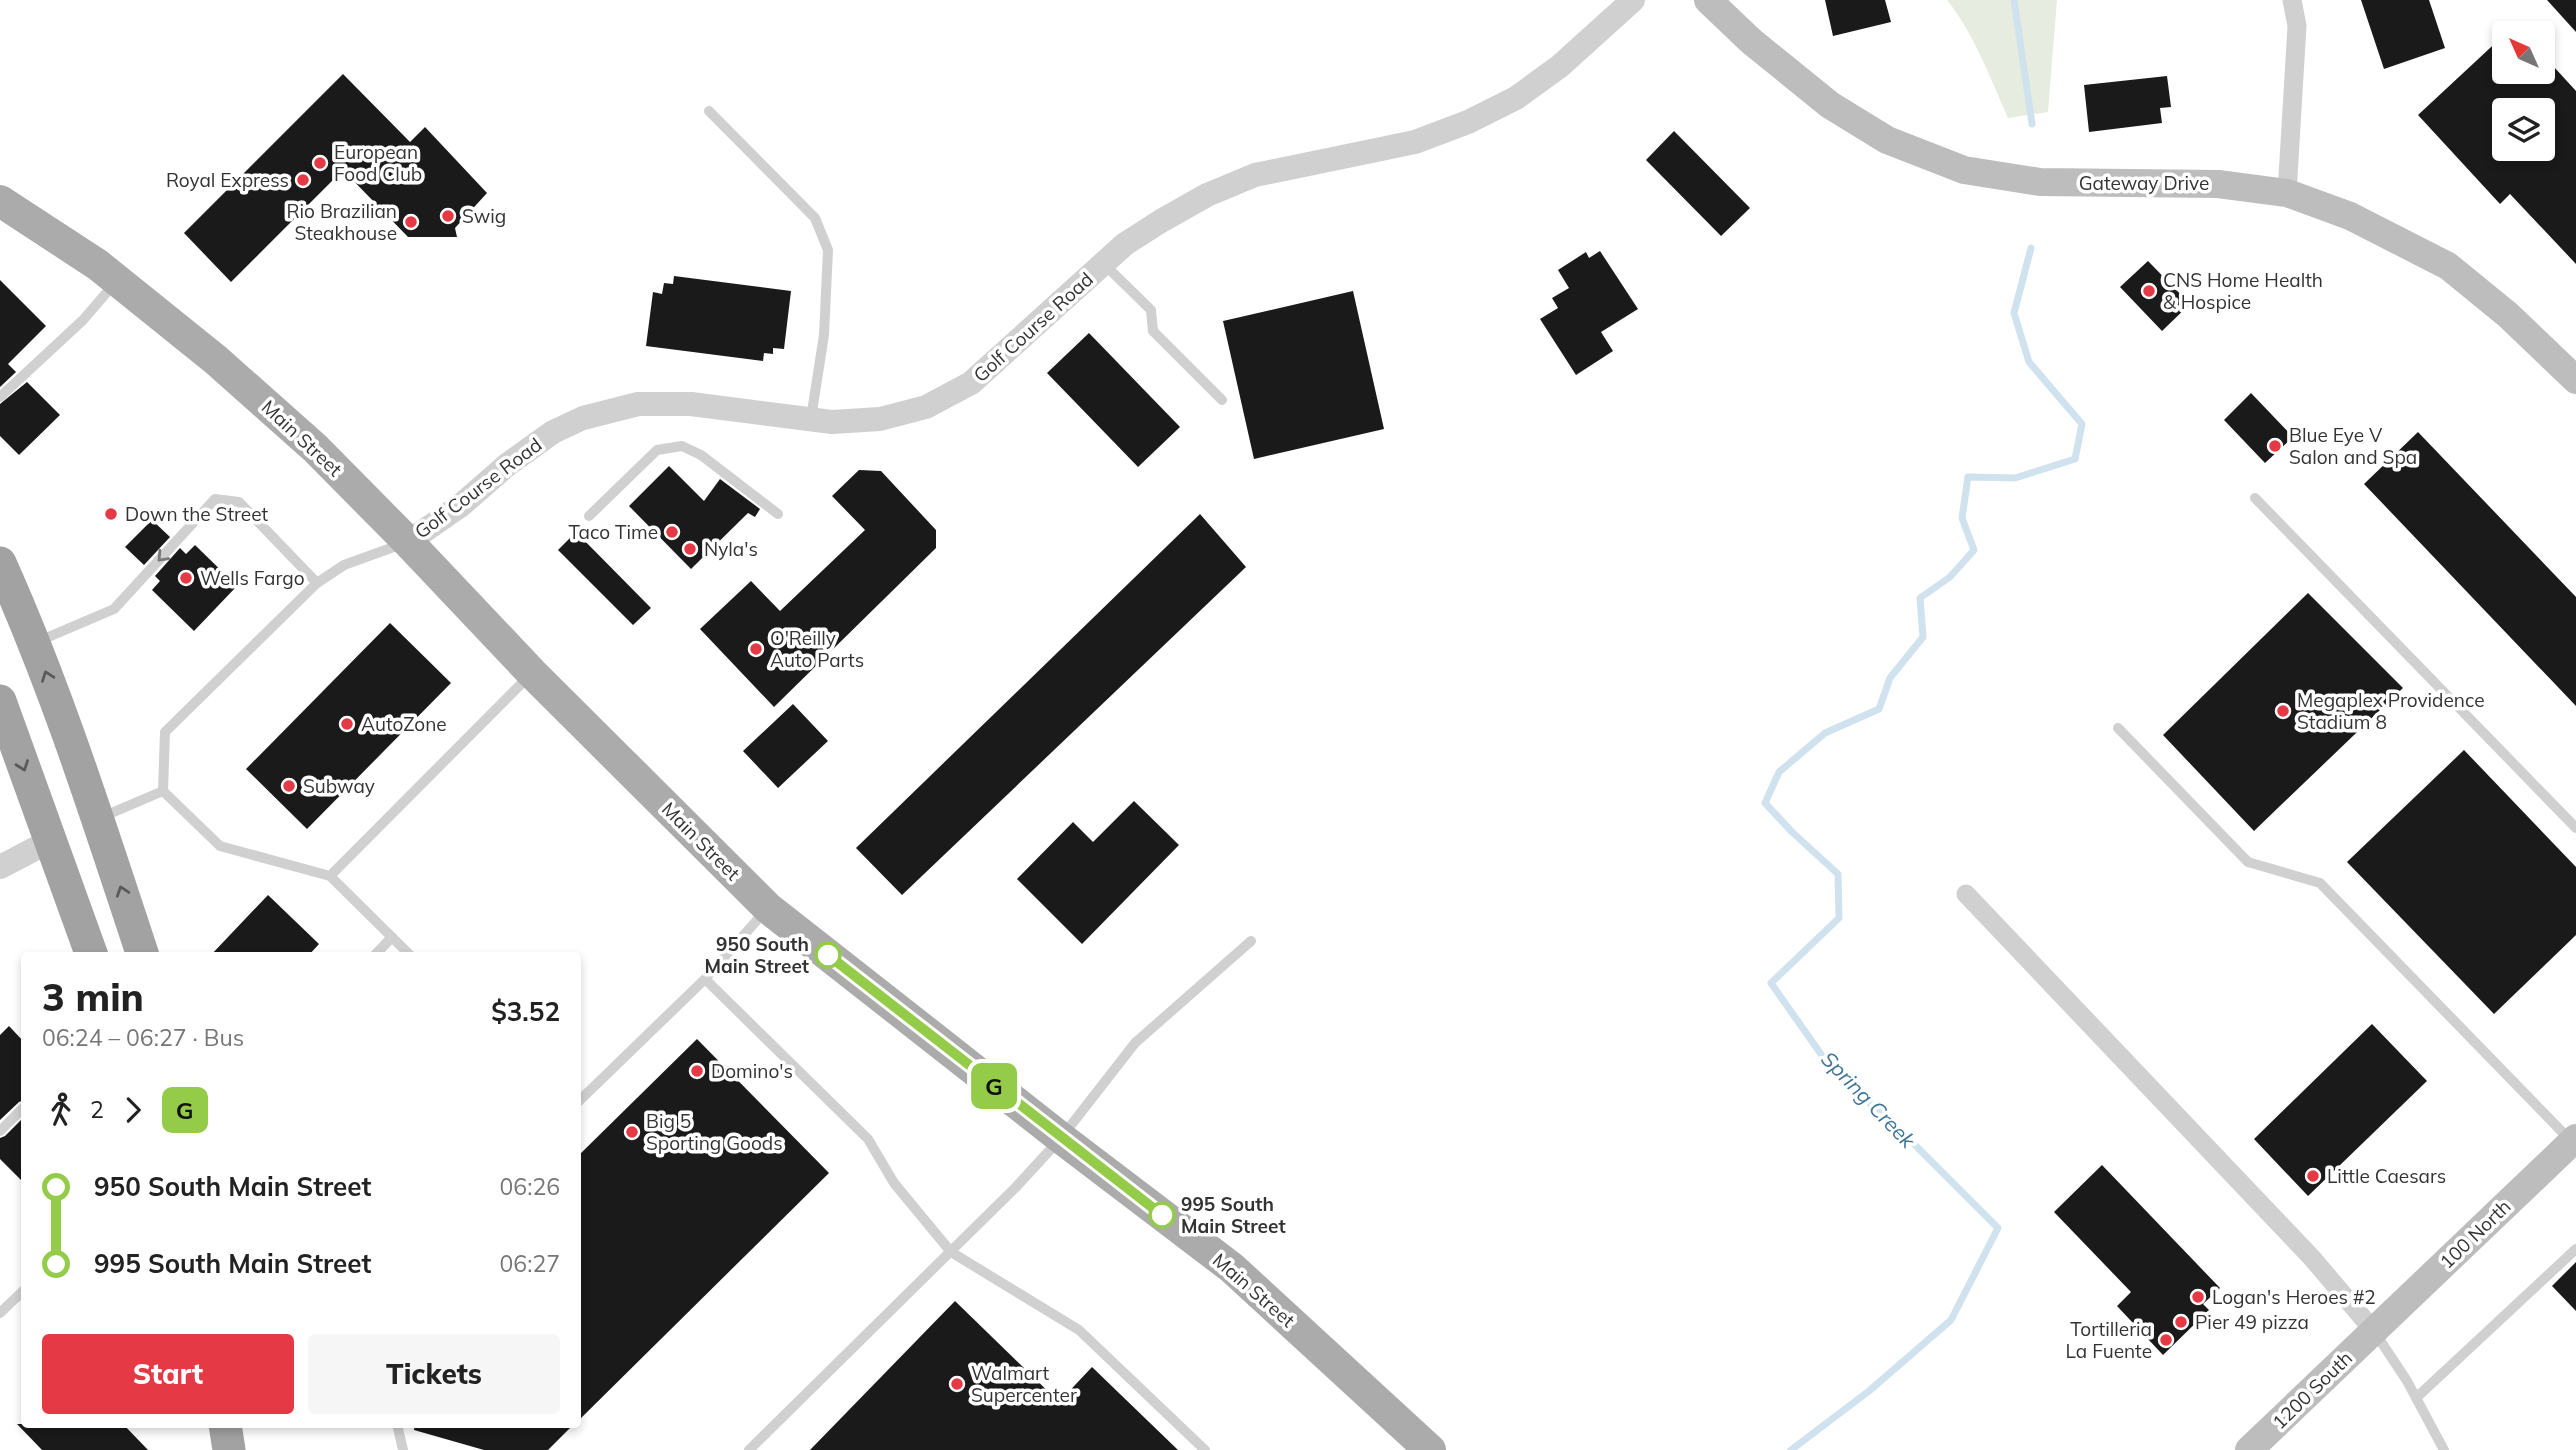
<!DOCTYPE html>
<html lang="en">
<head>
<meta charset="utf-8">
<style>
	body { margin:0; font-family:Mulish,sans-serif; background:#f6f6f6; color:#222; height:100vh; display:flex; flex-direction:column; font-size:26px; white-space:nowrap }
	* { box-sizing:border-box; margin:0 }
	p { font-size:23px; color:#767676 }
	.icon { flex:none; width:38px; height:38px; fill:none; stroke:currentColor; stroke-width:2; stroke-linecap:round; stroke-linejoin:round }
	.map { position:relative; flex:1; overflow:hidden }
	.panel { position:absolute; left:21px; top:952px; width:560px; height:476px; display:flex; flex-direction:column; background:#fff; border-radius:7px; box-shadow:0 4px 10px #0003 }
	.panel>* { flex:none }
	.badge { padding:0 14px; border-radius:10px; font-size:24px; line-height:46px }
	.needle { width:46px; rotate:315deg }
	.tools { position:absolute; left:2492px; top:21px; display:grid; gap:14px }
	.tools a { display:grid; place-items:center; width:63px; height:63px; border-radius:7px; background:#fff; box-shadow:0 4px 10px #0003; font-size:35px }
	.map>.badge { position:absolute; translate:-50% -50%; box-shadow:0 0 0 4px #fff }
	.legs { display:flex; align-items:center; gap:10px; height:77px; padding:0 21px; font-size:23px }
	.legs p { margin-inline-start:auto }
	.head { display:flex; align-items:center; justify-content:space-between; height:119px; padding:0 21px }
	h1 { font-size:38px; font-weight:800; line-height:52px }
	.action { display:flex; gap:14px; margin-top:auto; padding:14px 21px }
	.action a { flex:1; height:80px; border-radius:7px; background:#e63946; color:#fff; font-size:28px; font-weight:800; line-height:80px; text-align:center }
	.action a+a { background:#f6f6f6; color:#222 }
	ul { padding:0 21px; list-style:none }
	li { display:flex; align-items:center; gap:24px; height:77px; font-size:26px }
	li i { display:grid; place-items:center; width:10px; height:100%; margin:0 9px; background:currentColor }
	li i::after { content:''; width:18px; height:18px; margin:-9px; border:5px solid; border-radius:50%; background:#fff }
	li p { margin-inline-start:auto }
	li:first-child i { background:linear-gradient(#0000 50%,currentColor 0) }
	li:last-child i { background:linear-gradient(currentColor 50%,#0000 0) }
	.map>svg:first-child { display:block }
	.green { fill:#e6ecdf }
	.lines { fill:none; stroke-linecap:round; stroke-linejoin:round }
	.stream { stroke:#cfe2ee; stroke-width:7 }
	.building { fill:#1a1a1a; fill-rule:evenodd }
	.service { stroke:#d0d0d0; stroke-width:10 }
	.minor { stroke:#d0d0d0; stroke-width:19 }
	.tertiary { stroke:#d0d0d0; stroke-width:24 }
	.secondary { stroke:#bdbdbd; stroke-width:28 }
	.primary { stroke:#ababab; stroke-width:32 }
	.trunk { stroke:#a2a2a2; stroke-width:33 }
	.oneway { stroke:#7a7a7a }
	.oneway2 { stroke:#5a5a5a }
	.line-1-casing { stroke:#fff; stroke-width:16 }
	.line-1 { stroke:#94cb49; stroke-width:10 }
	.poi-dot { fill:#e63946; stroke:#fff; stroke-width:2.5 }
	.stop-1-dot { fill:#fff; stroke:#94cb49; stroke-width:3.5 }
	.labels { text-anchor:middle; stroke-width:7; stroke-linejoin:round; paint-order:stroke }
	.poi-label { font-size:19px; fill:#333; stroke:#fff; text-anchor:start }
	.street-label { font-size:19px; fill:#333; stroke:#fff }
	.stop-label { font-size:19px; font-weight:bold; fill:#333; stroke:#fff; text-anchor:end }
	.water-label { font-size:21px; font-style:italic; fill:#3f7597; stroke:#fff }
</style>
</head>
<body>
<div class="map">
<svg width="2576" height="1450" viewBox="0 0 2576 1450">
	<rect width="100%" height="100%" fill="#fff"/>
	<path class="green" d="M1947 0H2057L2048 112 2008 118C1991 79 1974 34 1947 0Z"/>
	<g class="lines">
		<path class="stream" d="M2014 0 2032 124
			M1791 1450 1869 1391 1951 1320 1998 1228 1916 1146 1830 1067 1771 983 1839 918 1838 874 1792 832 1765 803 1779 772 1825 733 1879 709 1890 678 1923 637 1920 598 1950 577 1974 550 1962 518 1968 477 2015 478 2075 459 2082 424 2029 362 2014 313 2031 248"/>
	</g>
	<path class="building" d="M1825 0H1885L1891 22 1833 36Z
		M2361 0H2429L2445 48 2384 69Z
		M2547 0H2576V32Z
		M2504 35V72H2543V55L2576 91V264L2510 194 2500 204 2418 115ZM2504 110H2543V149H2504Z
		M343 74 410 142 425 127 487 193 455 228 457 237H408L343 170 231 282 184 233Z
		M2167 76 2171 107 2160 108 2162 123 2089 132 2084 85Z
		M1674 131 1750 208 1721 236 1646 160Z
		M1600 251 1638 309 1601 332 1613 351 1576 375 1540 319 1558 308 1552 298 1569 288 1558 270 1586 252 1589 258Z
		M2148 261 2190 304 2162 331 2120 287Z
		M674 276 791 291 784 349 773 348V354L764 353 763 361 646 346 653 292 662 294 664 283 673 284Z
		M0 280 46 326 8 364 16 372 0 387Z
		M1353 291 1384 429 1254 459 1223 321Z
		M1089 333 1180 427 1138 467 1047 373Z
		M27 382 60 415 19 455 0 436V404Z
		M2251 393 2293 437 2265 463 2224 420Z
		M2418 432 2576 597V706L2364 484Z
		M669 466 704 501 720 479 760 509 755 517 748 513 691 569 629 506Z
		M859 470 881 471 936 530V548L774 707 700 629 751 581 780 611 865 530 832 496Z
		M1200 514 1246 567 902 895 856 848Z
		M152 520 170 537 144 565 125 547Z
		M576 532 651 608 633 625 558 550Z
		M195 545 237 586 194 631 152 590 160 581 155 576 180 548 186 554Z
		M2308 593 2403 688 2254 831 2163 735Z
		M390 623 451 683 307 829 246 769Z
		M793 704 828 741 778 788 743 751Z
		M2464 750 2576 867V935L2494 1014 2347 862Z
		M1134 801 1179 845 1082 944 1017 879 1073 822 1093 842Z
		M268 895 319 944 308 956H210Z
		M2372 1024 2427 1081 2308 1196 2254 1139Z
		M9 1026 24 1042V1100L19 1102 0 1120V1035Z
		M697 1039 829 1173 578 1421V1156Z
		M24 1117V1183L0 1159V1138L5 1136Z
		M2102 1165 2220 1288 2203 1304 2209 1310 2163 1355 2117 1306 2131 1292 2054 1212Z
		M2576 1262V1311L2552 1286Z
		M955 1301 1059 1402 1092 1367 1178 1450H810Z
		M17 1424H123L148 1450H42Z
		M415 1424H574L548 1450H484L414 1430Z"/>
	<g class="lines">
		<path class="service" d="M709 111 815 218 828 250 824 335 811 418
			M1104 264 1151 310 1153 331 1222 400
			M0 397 83 320 114 284
			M2255 498 2576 828
			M589 516 657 450 682 446 701 455 778 514
			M39 641 114 609 215 499 239 502 317 583
			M2118 728 2248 862 2320 883 2571 1141
			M163 791 220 846 330 876
			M102 817 163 791 165 732 317 583 344 565 402 544
			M374 956 392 937
			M411 956 330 876 529 676
			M705 979 868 1139 894 1183 951 1252 1079 1330 1205 1450
			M578 1102 705 979 766 910
			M0 1131 24 1107
			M0 1313 24 1290
			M2376 1334 2407 1381 2444 1450
			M2416 1398 2576 1249
			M397 1424 403 1450
			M749 1450 1016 1187 1061 1138 1135 1043 1251 941"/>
		<path class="minor" d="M2287 193 2297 26 2292 0
			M1966 894 2312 1258 2374 1331"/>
		<path class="tertiary" d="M408 542 460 506 507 465 553 432 583 418 638 404H691L832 422 880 419 926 407 971 383 1125 244 1161 221 1207 195 1255 175 1415 142 1468 122 1516 98 1560 66 1633 0
			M0 867 50 841"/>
		<path class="secondary" d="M1708 0 1751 41 1830 105 1887 140 1964 170 2040 182 2218 184 2287 193 2350 216 2448 266 2508 315 2576 380
			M2249 1450 2576 1138"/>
		<path class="primary" d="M0 201 98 265 216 360 315 448 408 542 532 673 768 908 1061 1138 1232 1268 1430 1450"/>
		<path class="trunk" d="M0 563C57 690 99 823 143 956
			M0 701 92 956
			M225 1424 229 1450"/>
	</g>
	<defs><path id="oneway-chevron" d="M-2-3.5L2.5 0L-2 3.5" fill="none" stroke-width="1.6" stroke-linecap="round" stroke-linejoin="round" transform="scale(1.75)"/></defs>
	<use class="oneway" href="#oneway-chevron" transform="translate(162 557) rotate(133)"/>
	<g class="oneway2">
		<use href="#oneway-chevron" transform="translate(47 676) rotate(-110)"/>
		<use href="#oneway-chevron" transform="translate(23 766) rotate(70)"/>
		<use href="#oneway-chevron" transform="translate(122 891) rotate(-108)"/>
	</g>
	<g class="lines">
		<defs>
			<path id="line-1" d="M828 955 1162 1215"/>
		</defs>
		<use href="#line-1" class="line-1-casing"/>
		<use href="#line-1" class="line-1"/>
	</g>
	<g class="poi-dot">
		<circle cx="320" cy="163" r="7"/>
		<circle cx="303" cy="180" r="7"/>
		<circle cx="448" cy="216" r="7"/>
		<circle cx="411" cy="222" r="7"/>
		<circle cx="2149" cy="291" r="7"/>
		<circle cx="2275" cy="446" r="7"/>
		<circle cx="111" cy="514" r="7"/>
		<circle cx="672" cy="532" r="7"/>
		<circle cx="690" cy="549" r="7"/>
		<circle cx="186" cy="578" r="7"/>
		<circle cx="756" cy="649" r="7"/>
		<circle cx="2283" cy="711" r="7"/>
		<circle cx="347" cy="724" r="7"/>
		<circle cx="289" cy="786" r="7"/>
		<circle cx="697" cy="1071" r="7"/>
		<circle cx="632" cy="1132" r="7"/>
		<circle cx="2313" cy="1176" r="7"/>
		<circle cx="2198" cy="1297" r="7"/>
		<circle cx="2181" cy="1322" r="7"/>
		<circle cx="2166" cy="1340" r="7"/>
		<circle cx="957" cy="1384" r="7"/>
	</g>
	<g class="stop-1-dot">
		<circle cx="828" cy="955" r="12"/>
		<circle cx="1162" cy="1215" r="12"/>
	</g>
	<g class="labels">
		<g class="poi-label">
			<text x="334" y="159">European<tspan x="334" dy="22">Food Club</tspan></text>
			<text x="289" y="187" text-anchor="end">Royal Express</text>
			<text x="397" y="218" text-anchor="end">Rio Brazilian<tspan x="397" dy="22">Steakhouse</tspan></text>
			<text x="462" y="223">Swig</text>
			<text x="2163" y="287">CNS Home Health<tspan x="2163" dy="22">&amp; Hospice</tspan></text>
			<text x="2289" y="442">Blue Eye V<tspan x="2289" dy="22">Salon and Spa</tspan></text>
			<text x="125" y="521">Down the Street</text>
			<text x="658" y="539" text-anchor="end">Taco Time</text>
			<text x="704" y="556">Nyla's</text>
			<text x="200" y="585">Wells Fargo</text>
			<text x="770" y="645">O'Reilly<tspan x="770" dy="22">Auto Parts</tspan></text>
			<text x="2297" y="707">Megaplex Providence<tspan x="2297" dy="22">Stadium 8</tspan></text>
			<text x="361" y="731">AutoZone</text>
			<text x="303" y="793">Subway</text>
			<text x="711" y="1078">Domino's</text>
			<text x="646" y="1128">Big 5<tspan x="646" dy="22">Sporting Goods</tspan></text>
			<text x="2327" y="1183">Little Caesars</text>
			<text x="2212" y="1304">Logan's Heroes #2</text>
			<text x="2195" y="1329">Pier 49 pizza</text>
			<text x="2152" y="1336" text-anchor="end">Tortilleria<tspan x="2152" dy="22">La Fuente</tspan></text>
			<text x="971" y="1380">Walmart<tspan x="971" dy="22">Supercenter</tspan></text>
		</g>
		<g class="street-label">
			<text x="2144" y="190">Gateway Drive</text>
			<text transform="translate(1033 327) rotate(-42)" y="7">Golf Course Road</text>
			<text transform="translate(302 438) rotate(43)" y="7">Main Street</text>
			<text transform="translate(478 488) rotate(-37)" y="7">Golf Course Road</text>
			<text transform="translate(701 841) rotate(45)" y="7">Main Street</text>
			<text transform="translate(2475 1234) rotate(-44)" y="7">100 North</text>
			<text transform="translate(1254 1290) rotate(41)" y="7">Main Street</text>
			<text transform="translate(2312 1390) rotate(-44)" y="7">1200 South</text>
		</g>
		<g class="stop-label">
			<text x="809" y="951">950 South<tspan x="809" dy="22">Main Street</tspan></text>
			<text x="1181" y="1211" text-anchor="start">995 South<tspan x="1181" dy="22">Main Street</tspan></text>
		</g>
		<g class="water-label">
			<text transform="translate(1868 1100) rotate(46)" y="7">Spring Creek</text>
		</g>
	</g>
</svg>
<div class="tools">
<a><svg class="needle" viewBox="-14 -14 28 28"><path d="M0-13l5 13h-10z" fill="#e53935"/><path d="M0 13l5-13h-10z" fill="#767676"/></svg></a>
<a><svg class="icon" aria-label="layers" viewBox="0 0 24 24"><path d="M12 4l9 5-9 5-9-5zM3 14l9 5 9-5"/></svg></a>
</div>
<b class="badge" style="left:994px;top:1086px;background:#94cb49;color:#111">G</b>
<section class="panel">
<div class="head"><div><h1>3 min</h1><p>06:24 – 06:27 · Bus</p></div><b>$3.52</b></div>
<div class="legs"><svg class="icon" aria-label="walk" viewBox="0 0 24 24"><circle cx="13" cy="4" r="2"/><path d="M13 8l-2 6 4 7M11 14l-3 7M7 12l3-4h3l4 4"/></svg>2<svg class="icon" aria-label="forward" viewBox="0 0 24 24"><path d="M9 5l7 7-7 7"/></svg><b class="badge" style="background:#94cb49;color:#111">G</b></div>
<ul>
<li><i style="color:#94cb49"></i><b>950 South Main Street</b><p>06:26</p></li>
<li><i style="color:#94cb49"></i><b>995 South Main Street</b><p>06:27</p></li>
</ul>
<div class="action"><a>Start</a><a>Tickets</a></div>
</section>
</div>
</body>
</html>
